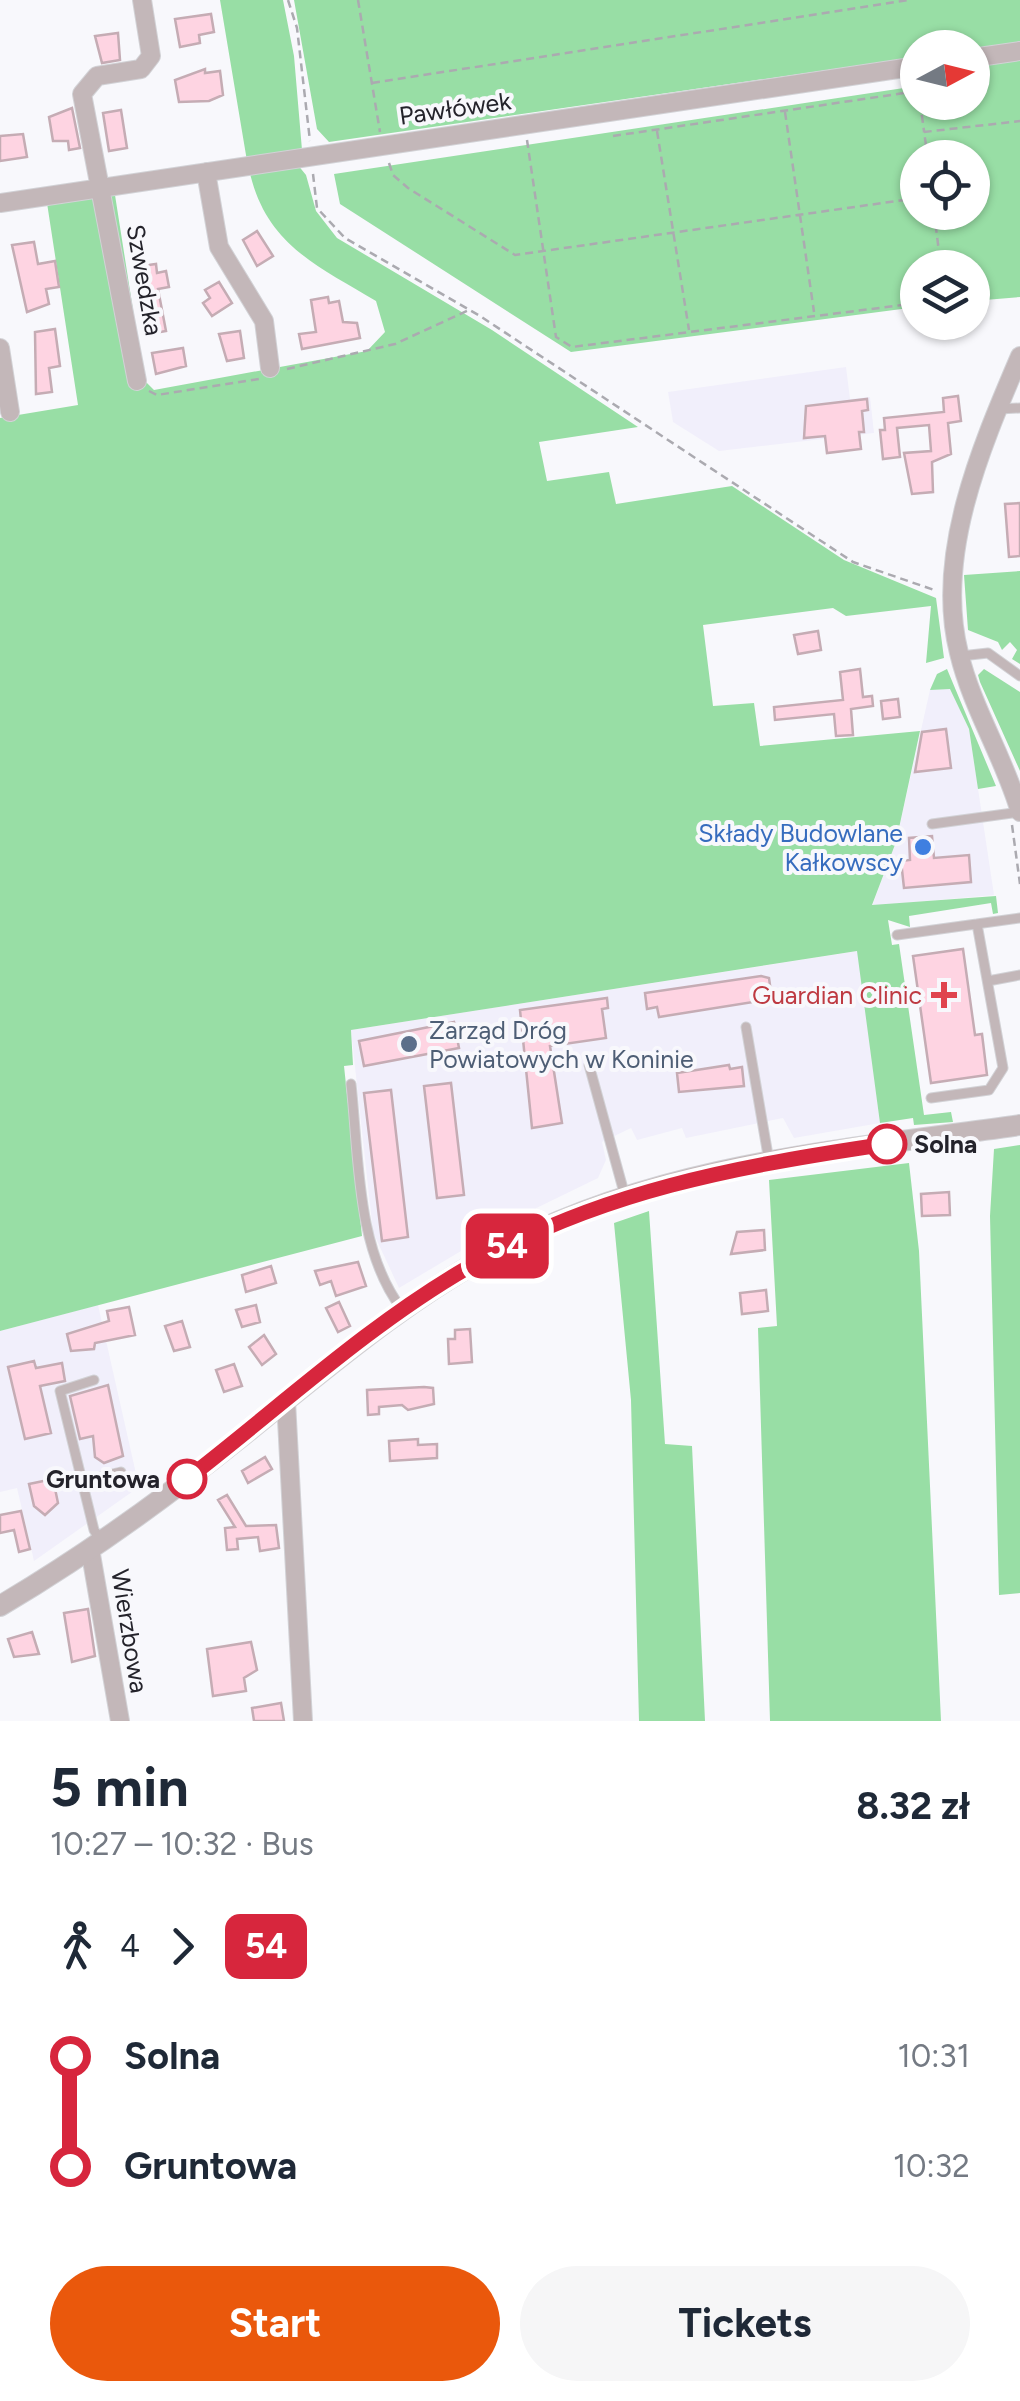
<!DOCTYPE html>
<html lang="en">
<head>
<meta charset="utf-8">
<style>
	body { margin:0; font-family:Figtree,sans-serif; background:#f6f6f7; color:#1f2937; height:100vh; display:flex; flex-direction:column; font-size:38px; white-space:nowrap }
	* { box-sizing:border-box; margin:0 }
	p { font-size:32px; color:#747a83 }
	.icon { flex:none; width:55px; height:55px; fill:none; stroke:currentColor; stroke-width:2; stroke-linecap:round; stroke-linejoin:round }
	.map { position:relative; height:1721px; overflow:hidden }
	.panel { display:flex; flex-direction:column; background:#fff; flex:1 }
	.panel>* { flex:none }
	.badge { padding:0 20px; border-radius:15px; font-size:35px; line-height:65px }
	.needle { width:65px; rotate:83deg }
	.tools { position:absolute; left:900px; top:30px; display:grid; gap:20px }
	.tools a { display:grid; place-items:center; width:90px; height:90px; border-radius:50%; background:#fff; box-shadow:0 2px 8px #0004; font-size:50px }
	.map>.badge { position:absolute; translate:-50% -50%; box-shadow:0 0 0 5px #fff }
	.legs { display:flex; align-items:center; gap:15px; height:110px; padding:0 50px; font-size:32px }
	.legs p { margin-inline-start:auto }
	.head { display:flex; align-items:center; justify-content:space-between; height:170px; padding:0 50px }
	h1 { font-size:55px; font-weight:700; line-height:75px }
	.button { display:flex; gap:20px; margin-top:auto; padding:20px 50px }
	.button a { flex:1; height:115px; border-radius:60px; background:#ea580c; color:#fff; font-size:40px; font-weight:700; line-height:115px; text-align:center }
	.button a+a { background:#f6f6f7; color:#1f2937 }
	ul { padding:0 50px; list-style:none }
	li { display:flex; align-items:center; gap:35px; height:110px; font-size:38px }
	li i { display:grid; place-items:center; width:15px; height:100%; margin:0 12px; background:currentColor }
	li i::after { content:''; width:25px; height:25px; margin:-12px; border:8px solid; border-radius:50%; background:#fff }
	li p { margin-inline-start:auto }
	li:first-child i { background:linear-gradient(#0000 50%,currentColor 0) }
	li:last-child i { background:linear-gradient(currentColor 50%,#0000 0) }
	.map>svg:first-child { display:block }
	.built { fill:#f1effb }
	.green { fill:#98dea5; fill-rule:evenodd }
	.building { fill:#fed4e2; stroke:#c5acb4; stroke-width:2.5 }
	.lines { fill:none; stroke-linecap:round; stroke-linejoin:round }
	.service-casing { stroke:#d2d2d6; stroke-width:11 }
	.minor-casing { stroke:#d2d2d6; stroke-width:20 }
	.tertiary-casing { stroke:#d2d2d6; stroke-width:22 }
	.path { stroke:#abaab0; stroke-width:2.5; stroke-dasharray:8 5; stroke-linecap:butt }
	.service { stroke:#c3b7b9; stroke-width:9 }
	.minor { stroke:#c3b7b9; stroke-width:18 }
	.tertiary { stroke:#c3b7b9; stroke-width:20 }
	.line-1-casing { stroke:#fff; stroke-width:22 }
	.line-1 { stroke:#d7263d; stroke-width:15 }
	.shop-dot { fill:#3f7fe0; stroke:#f8f8fc; stroke-width:4 }
	.health-dot { fill:#e0444e; stroke:#f8f8fc; stroke-width:4 }
	.service-dot { fill:#5c6f8a; stroke:#f8f8fc; stroke-width:4 }
	.stop-1-dot { fill:#fff; stroke:#d7263d; stroke-width:5 }
	.labels { text-anchor:middle; stroke-width:8; stroke-linejoin:round; paint-order:stroke }
	.street-label { font-size:25px; fill:#24232b; stroke:#f8f8fc }
	.shop-label { font-size:25px; fill:#366cbe; stroke:#f8f8fc; text-anchor:end }
	.health-label { font-size:25px; fill:#be3a42; stroke:#f8f8fc; text-anchor:end }
	.service-label { font-size:25px; fill:#4e5e75; stroke:#f8f8fc; text-anchor:start }
	.stop-label { font-size:25px; font-weight:bold; fill:#24232b; stroke:#f8f8fc; text-anchor:start }
</style>
</head>
<body>
<div class="map">
<svg width="1020" height="1721" viewBox="0 0 1020 1721">
	<rect width="100%" height="100%" fill="#f8f8fc"/>
	<path class="built" d="M846 367 850 399 870 397 874 433 719 451 673 422 668 392Z
		M950 688 969 729 994 895 872 906 896 842 930 690Z
		M858 951 880 1123 794 1138 783 1118 686 1138 682 1128 637 1140 631 1128 602 1142 606 1160 598 1178 518 1217 399 1288 373 1232 351 1030Z
		M98 1305 139 1487 34 1561 17 1488 0 1492V1331Z"/>
	<path class="green" d="M220 0H283L294 56 302 150 247 161Z
		M294 0H1020V42L973 49 918 48 917 57 329 142 317 129Z
		M1020 60V297L973 301 972 268H918L917 307 571 352 340 204 334 174 917 86 918 102H972L973 66ZM918 158H972V212H918Z
		M297 164 306 175 316 211 337 238 492 330 638 427 539 442 547 481 609 472 616 504 732 486 844 560 936 598 944 658 926 663 931 606 846 616 833 608 703 625 713 706 754 703 760 746 920 731 896 842 872 905 996 896 998 913 993 914 991 903 909 916 910 927 888 920 892 945 899 944 924 1115 951 1112 953 1122 914 1125 913 1118 880 1123 857 951 351 1030 353 1065 344 1066 362 1236 0 1331V418L78 405 47 203 115 195 144 380 154 390 367 351 385 332 376 301C316 265 265 244 249 169Z
		M1020 571V664L1012 659 1017 650 1010 642 1002 650 998 642 968 630 964 575Z
		M947 669 996 786 978 789 969 729 950 689 930 690 937 674Z
		M984 669 1020 692V771L980 682 978 675Z
		M1020 1145V1593L999 1595 990 1216 994 1149Z
		M909 1163 919 1251 941 1721H770L758 1328 777 1326 769 1180Z
		M649 1211 665 1444 692 1446 705 1721H639L631 1400 614 1223Z"/>
	<path class="building" d="M211 14 214 32 199 35 200 43 180 47 175 19Z
		M118 33 120 60 102 63 95 36Z
		M205 69V73L220 71 223 95 209 101 179 102 175 80Z
		M72 108 80 148 69 150 68 141H53L49 117Z
		M121 110 127 148 109 151 103 113Z
		M23 134 27 157 0 161V136Z
		M257 231 273 256 257 266 243 240Z
		M34 242 38 264 55 261 59 287 46 289 49 304 27 312 12 245Z
		M156 264 157 273 166 271 169 287 158 289 166 331 149 334 141 266Z
		M219 282 232 303 212 316 203 303 210 298 205 290Z
		M328 297 329 303 339 301 343 322 357 323 360 338 302 349 299 334 316 332 311 300Z
		M55 329 60 366 49 368 52 392 36 394 35 332Z
		M240 331 244 358 227 361 219 334Z
		M183 348 186 366 156 374 152 353Z
		M958 396 961 421 948 423 951 454 932 462 933 492 912 494 904 453 931 451 929 425 897 428 900 457 883 459 880 430H885L884 418 944 412 943 398Z
		M867 399 868 410 862 411 864 432H859L861 449 827 453 825 436 804 438 806 406Z
		M1020 503V556L1009 557 1005 504Z
		M818 631 821 650 798 654 794 635Z
		M860 669 863 697 872 696 873 706 851 709 853 735 836 736 834 714 775 720 774 707 843 700 840 672Z
		M898 699 900 717 883 719 881 701Z
		M946 729 951 768 915 772 922 732Z
		M932 836 934 858 969 855 971 882 904 888 901 861 910 860 909 838Z
		M963 949 975 1035 982 1034 987 1075 931 1083 913 956Z
		M761 976 769 978 772 999 659 1017 657 1007 647 1009 645 993Z
		M607 998 608 1008 602 1009 606 1038 550 1046 562 1123 532 1128 520 1010Z
		M454 1022 459 1048 364 1066 359 1041Z
		M729 1065 730 1069 742 1067 744 1086 679 1092 677 1073Z
		M451 1083 464 1195 437 1198 424 1086Z
		M391 1090 408 1237 382 1241 364 1093Z
		M949 1192 950 1215 922 1216 921 1194Z
		M764 1230 765 1250 731 1254 737 1232Z
		M358 1262 366 1286 336 1296 331 1281 320 1285 315 1271Z
		M271 1266 276 1283 246 1292 242 1275Z
		M766 1290 768 1311 742 1314 740 1293Z
		M339 1302 350 1326 338 1332 326 1308Z
		M256 1305 260 1322 242 1327 236 1310Z
		M129 1307 135 1335 95 1343 94 1349 71 1351 67 1334 109 1321 107 1311Z
		M182 1321 190 1347 174 1351 165 1326Z
		M470 1329 472 1362 449 1364 448 1339H455V1330Z
		M264 1335 276 1354 262 1365 249 1347Z
		M34 1361 36 1368 62 1363 65 1381 40 1386 51 1433 25 1439 8 1367Z
		M234 1364 242 1386 224 1392 216 1370Z
		M108 1385 123 1456 104 1463 95 1457 93 1436 80 1439 70 1396Z
		M424 1387 433 1388 434 1404 408 1410 402 1405 379 1407V1414L368 1415 367 1390Z
		M418 1439V1445L437 1444V1458L390 1461 389 1441Z
		M265 1457 272 1469 248 1483 242 1471Z
		M53 1479 58 1503 45 1515 34 1506 29 1484Z
		M227 1495 246 1526 276 1525 279 1548 260 1551 258 1537 237 1539 238 1549 227 1550 225 1528 235 1527 218 1500Z
		M21 1511 30 1549 19 1552 14 1530 0 1533V1515Z
		M88 1609 95 1656 72 1662 64 1613Z
		M32 1632 39 1654 14 1657 8 1639Z
		M251 1642 257 1670 244 1678 246 1691 213 1696 207 1649Z
		M281 1703 284 1721H254L252 1708Z"/>
	<g class="lines">
		<defs>
			<path id="service" d="M999 409 1020 408
				M961 656 988 653 1020 676
				M932 824 1020 812
				M897 935 1020 918
				M988 981 1020 975
				M746 1027 769 1161
				M589 1065 625 1196
				M351 1084C359 1156 356 1248 401 1308
				M931 1098 989 1090 1003 1068 977 924
				M94 1380 60 1391 94 1530 101 1541
				M82 1481 121 1472"/>
			<path id="minor" d="M972 58 1020 51
				M206 172 219 247 264 321 270 368
				M0 203 918 66
				M0 348 10 412
				M1020 356C982 445 934 555 959 653 972 708 1004 757 1020 812
				M137 381 82 94 97 76 141 69 151 56 142 0
				M286 1401 303 1721
				M90 1549 120 1721"/>
			<path id="tertiary" d="M0 1606C83 1557 161 1501 236 1441 322 1372 408 1297 506 1246 665 1163 845 1150 1020 1125"/>
		</defs>
		<use href="#service" class="service-casing"/>
		<use href="#minor" class="minor-casing"/>
		<use href="#tertiary" class="tertiary-casing"/>
		<path class="path" d="M288 0 297 28 310 141
			M358 0 380 132
			M372 83 909 0
			M920 102 924 131
			M785 112 814 312
			M657 131 689 330
			M613 136 918 91
			M527 140 556 337 572 347 918 303
			M928 158 924 132 1020 121
			M389 163 393 175 408 188 515 255 918 198
			M313 174 317 208 345 238 480 316 853 562 937 591
			M934 212 941 268
			M287 369 395 344 469 310
			M149 391 157 395 259 379
			M1012 825 1020 884"/>
		<use href="#service" class="service"/>
		<use href="#minor" class="minor"/>
		<use href="#tertiary" class="tertiary"/>
	</g>
	<g class="lines">
		<defs>
			<path id="line-1" d="M187 1479C279 1408 367 1326 467 1268 598 1191 739 1166 887 1144"/>
		</defs>
		<use href="#line-1" class="line-1-casing"/>
		<use href="#line-1" class="line-1"/>
	</g>
	<circle class="shop-dot" cx="923" cy="847" r="10"/>
	<path class="health-dot" d="M939 980h10v10h10v10h-10v10h-10v-10h-10v-10h10z"/>
	<circle class="service-dot" cx="409" cy="1044" r="10"/>
	<g class="stop-1-dot">
		<circle cx="887" cy="1144" r="18"/>
		<circle cx="187" cy="1479" r="18"/>
	</g>
	<g class="labels">
		<g class="street-label">
			<text transform="translate(455 108) rotate(-8)" y="9">Pawłówek</text>
			<text transform="translate(145 280) rotate(80)" y="9">Szwedzka</text>
			<text transform="translate(130 1631) rotate(81)" y="9">Wierzbowa</text>
		</g>
		<g class="shop-label">
			<text x="903" y="842">Składy Budowlane<tspan x="903" dy="29">Kałkowscy</tspan></text>
		</g>
		<g class="health-label">
			<text x="922" y="1004">Guardian Clinic</text>
		</g>
		<g class="service-label">
			<text x="429" y="1039">Zarząd Dróg<tspan x="429" dy="29">Powiatowych w Koninie</tspan></text>
		</g>
		<g class="stop-label">
			<text x="914" y="1153">Solna</text>
			<text x="160" y="1488" text-anchor="end">Gruntowa</text>
		</g>
	</g>
</svg>
<div class="tools">
<a><svg class="needle" viewBox="-14 -14 28 28"><path d="M0-13l5 13h-10z" fill="#e53935"/><path d="M0 13l5-13h-10z" fill="#747a83"/></svg></a>
<a><svg class="icon" aria-label="locate" viewBox="0 0 24 24"><circle cx="12" cy="12" r="6"/><path d="M12 2v4M12 18v4M2 12h4M18 12h4"/></svg></a>
<a><svg class="icon" aria-label="layers" viewBox="0 0 24 24"><path d="M12 4l9 5-9 5-9-5zM3 14l9 5 9-5"/></svg></a>
</div>
<b class="badge" style="left:507px;top:1246px;background:#d7263d;color:#fff">54</b>
</div>
<section class="panel">
<div class="head"><div><h1>5 min</h1><p>10:27 – 10:32 · Bus</p></div><b>8.32 zł</b></div>
<div class="legs"><svg class="icon" aria-label="walk" viewBox="0 0 24 24"><circle cx="13" cy="4" r="2"/><path d="M13 8l-2 6 4 7M11 14l-3 7M7 12l3-4h3l4 4"/></svg>4<svg class="icon" aria-label="forward" viewBox="0 0 24 24"><path d="M9 5l7 7-7 7"/></svg><b class="badge" style="background:#d7263d;color:#fff">54</b></div>
<ul>
<li><i style="color:#d7263d"></i><b>Solna</b><p>10:31</p></li>
<li><i style="color:#d7263d"></i><b>Gruntowa</b><p>10:32</p></li>
</ul>
<div class="button"><a>Start</a><a>Tickets</a></div>
</section>
</body>
</html>
